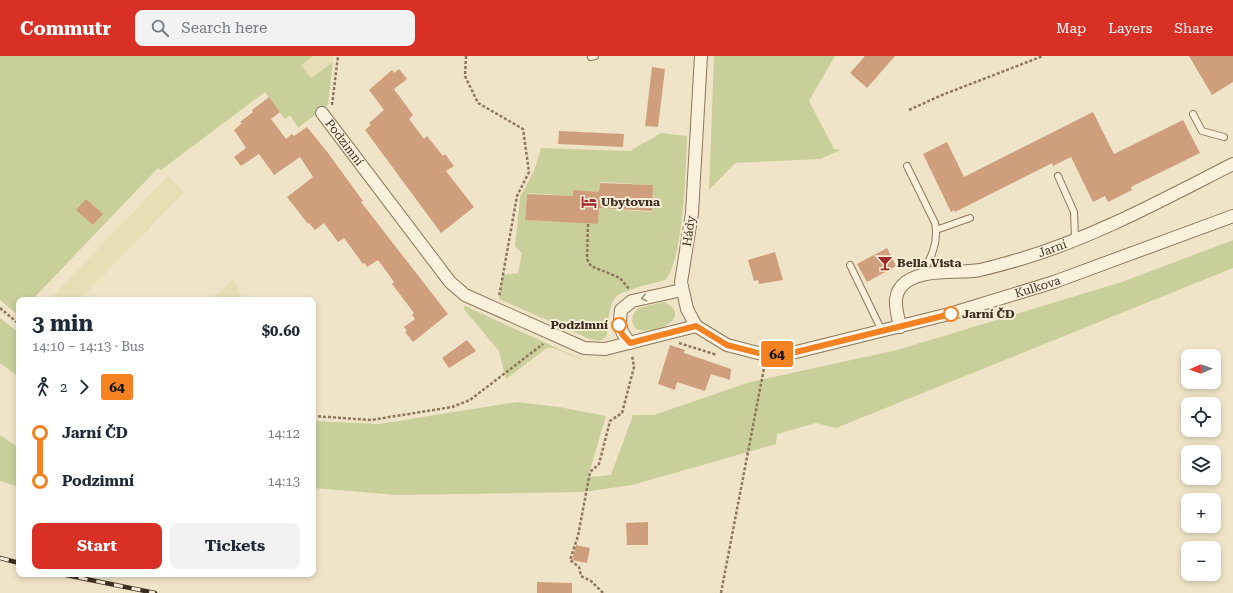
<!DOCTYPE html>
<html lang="en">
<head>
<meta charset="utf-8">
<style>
	body { margin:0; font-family:"Roboto Serif",serif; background:#f2f2f3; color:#1f2937; height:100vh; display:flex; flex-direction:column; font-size:15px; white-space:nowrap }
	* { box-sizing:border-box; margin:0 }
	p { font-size:13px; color:#747a83 }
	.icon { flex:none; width:22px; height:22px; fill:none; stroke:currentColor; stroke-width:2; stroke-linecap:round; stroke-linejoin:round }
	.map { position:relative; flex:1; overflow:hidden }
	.sheet { position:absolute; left:16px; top:241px; width:300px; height:280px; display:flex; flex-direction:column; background:#fff; border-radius:8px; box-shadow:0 2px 6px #0003 }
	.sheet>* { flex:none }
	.badge { padding:0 8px; border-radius:3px; font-size:14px; line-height:26px }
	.needle { width:26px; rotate:268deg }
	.buttons { position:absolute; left:1181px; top:293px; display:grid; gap:8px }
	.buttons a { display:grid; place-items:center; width:40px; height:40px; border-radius:8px; background:#fff; box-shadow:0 2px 6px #0003; font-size:20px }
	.map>.badge { position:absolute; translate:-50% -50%; box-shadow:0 0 0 2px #fff }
	.legs { display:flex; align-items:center; gap:6px; height:44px; padding:0 16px; font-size:13px }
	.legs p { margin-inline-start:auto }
	.head { display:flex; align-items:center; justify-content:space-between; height:68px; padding:0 16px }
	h1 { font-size:22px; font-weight:700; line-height:30px }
	.button { display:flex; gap:8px; margin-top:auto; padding:8px 16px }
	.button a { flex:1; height:46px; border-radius:8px; background:#d93025; color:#fff; font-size:16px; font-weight:700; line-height:46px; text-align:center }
	.button a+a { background:#f2f2f3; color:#1f2937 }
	ul { padding:0 16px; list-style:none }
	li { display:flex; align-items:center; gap:14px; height:48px; font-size:15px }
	li i { display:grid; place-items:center; width:6px; height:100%; margin:0 5px; background:currentColor }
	li i::after { content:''; width:10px; height:10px; margin:-5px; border:3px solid; border-radius:50%; background:#fff }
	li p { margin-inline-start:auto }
	li:first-child i { background:linear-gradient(#0000 50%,currentColor 0) }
	li:last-child i { background:linear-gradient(currentColor 50%,#0000 0) }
	header { display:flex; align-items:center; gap:24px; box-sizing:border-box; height:56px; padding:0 20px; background:#d93025; color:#fff }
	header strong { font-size:19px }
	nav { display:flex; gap:22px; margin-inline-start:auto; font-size:14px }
	.search { width:280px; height:36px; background:#f2f2f3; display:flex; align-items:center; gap:10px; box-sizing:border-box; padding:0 14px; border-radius:8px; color:#747a83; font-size:15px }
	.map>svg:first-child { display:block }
	.farmland { fill:#e6deb5 }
	.green { fill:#c9cf9b; fill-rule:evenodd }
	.building { fill:#cf9f7d }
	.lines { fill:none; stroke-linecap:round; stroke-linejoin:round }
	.service-casing { stroke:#8d765c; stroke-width:8 }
	.minor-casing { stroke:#8d765c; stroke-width:14 }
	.path { stroke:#8d765c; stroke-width:2.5; stroke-dasharray:3 2; stroke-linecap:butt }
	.service { stroke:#faf1dc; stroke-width:6 }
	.minor { stroke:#faf1dc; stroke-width:12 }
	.rail-casing { stroke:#3d2e20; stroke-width:4.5 }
	.rail { stroke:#f7eed8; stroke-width:3; stroke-dasharray:9; stroke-linecap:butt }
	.oneway { stroke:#9c907e }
	.line-1-casing { stroke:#fff; stroke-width:9 }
	.line-1 { stroke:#f58220; stroke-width:6 }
	.stop-1-dot { fill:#fff; stroke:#f58220; stroke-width:2 }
	.labels { text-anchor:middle; stroke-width:4; stroke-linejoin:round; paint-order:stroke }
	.street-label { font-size:12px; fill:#3d2e20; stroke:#f7eed8 }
	.poi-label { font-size:12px; font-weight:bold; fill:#3d2e20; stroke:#f7eed8; text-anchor:start }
	.stop-label { font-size:12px; font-weight:bold; fill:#3d2e20; stroke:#f7eed8; text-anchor:start }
</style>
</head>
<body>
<header>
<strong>Commutr</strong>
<div class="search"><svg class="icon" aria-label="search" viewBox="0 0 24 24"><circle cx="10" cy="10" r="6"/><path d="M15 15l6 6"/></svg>Search here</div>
<nav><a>Map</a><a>Layers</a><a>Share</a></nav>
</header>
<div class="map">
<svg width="1233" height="537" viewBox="0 0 1233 537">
	<rect width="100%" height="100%" fill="#f0e4c8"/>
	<path class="farmland" d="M313 0H333V6L311 22 301 9Z
		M168 120 185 136 151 170H150V172L79 244H49Z
		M234 222 243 244H210Z"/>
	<path class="green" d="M0 0H313L301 9 311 22 333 6 328 49 298 72 290 59 285 63 265 36 161 114 158 112 32 244H19L18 259 0 244Z
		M714 0H835L809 45 834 93 841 94 820 103 735 107 709 134Z
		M661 77 687 80C686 110 684 204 665 224 653 228 623 233 615 242 608 251 608 269 607 279 602 286 597 285 590 283L499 243 503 219 518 217 522 197 515 190 520 141 534 115 541 92 630 95ZM600 126 653 129 652 156 599 152 598 168 525 164 527 137 573 140V135L599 136Z
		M1233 184V212L836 372 816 367 777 378 776 388 632 429 583 436 397 439 313 432V365L379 368 517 346 559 351 606 360 588 421 611 419 633 359H654L750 326 897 294 1122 226Z
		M664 246C694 261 656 280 636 273L632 266 633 259 638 252Z
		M465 250 583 304C572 301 556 290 547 292L506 323 499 295 463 252Z
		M0 262 19 277V321L0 307Z
		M0 379 19 392V431L0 425Z"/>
	<path class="building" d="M865 0H895L867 32 850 17Z
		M1189 0H1233V26L1212 39Z
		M652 11 665 13 658 71 645 70Z
		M399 13 407 23 394 33 413 59 409 63 424 83 427 80 443 100 445 98 454 110 446 115 474 151 441 177 365 74 371 69 369 67 384 54 369 34 392 14 394 17Z
		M269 41 280 56 271 63 286 83 292 78 294 80 307 71 328 97 363 145 361 146 448 258 413 286 405 276 407 275 404 271 415 263 412 259 414 257 392 228 394 226 378 204 367 211 365 207 363 208 344 182 338 186 324 167 315 174 309 167 308 168 287 141 313 121 300 101 274 119 259 98 241 110 234 101 246 92 234 74 242 67 240 66 253 56 252 54Z
		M1093 56 1114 98 1183 64 1200 97 1131 131 1132 134 1108 146 1105 140 1093 146 1071 101 1053 110 1052 107 955 156 954 154 951 156 923 98 947 86 964 121Z
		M559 75 624 78 623 91 558 88Z
		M600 127 653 129 652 155 599 152 598 168 525 164 527 138 573 140V134L599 136Z
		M86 143 103 158 93 169 76 154Z
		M887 192 896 210 867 226 857 208Z
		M775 196 783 224 759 228 758 224 754 225 748 204Z
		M467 284 476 295 449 312 442 302Z
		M670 289 685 294 684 297 731 313 730 324 711 318 705 335 677 326 675 334 658 328Z
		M648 466V489H627L626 467Z
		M576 489 590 492 587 507 572 504Z
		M537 526 572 527V537H537Z"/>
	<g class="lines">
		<defs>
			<path id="service" d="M591 1 595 0
				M1193 58 1202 75 1224 81
				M907 110 935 167C939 187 931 202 921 219
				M1058 120 1074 156 1075 183
				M936 174 970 162
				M850 209 882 275"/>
			<g id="minor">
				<path id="s1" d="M701 0 692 157 681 226 687 253 696 270 727 289 766 299 796 296 953 257 1054 226 1233 160"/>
				<path id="s2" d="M322 57 450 226 465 239 584 292 605 293 696 270"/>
				<path id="s3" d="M900 271C897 255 890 238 906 226 925 212 957 218 980 214 993 211 1007 207 1021 203 1095 181 1164 143 1233 108"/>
				<path d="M630 287C620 276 619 269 621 254L632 245 682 234"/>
			</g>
		</defs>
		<use href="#service" class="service-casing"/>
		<use href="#minor" class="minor-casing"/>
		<path class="path" d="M466 0 465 20 478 47 523 73 529 116 517 140 499 241
			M332 49 338 0
			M909 54 942 39 1043 0
			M588 168 587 203 591 210 620 222 629 233
			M0 252 19 268
			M679 287 717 299
			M313 360 371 364 452 351 470 344 543 288
			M603 537 591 525 581 520 579 511 570 504 578 480 590 416 599 408 610 365 622 357 634 311 632 299
			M721 537 764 312"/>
		<use href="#service" class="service"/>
		<use href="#minor" class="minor"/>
		<defs>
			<path id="rail" d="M0 502 19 507
				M61 518 155 537"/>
		</defs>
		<use href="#rail" class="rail-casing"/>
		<use href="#rail" class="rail"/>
	</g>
	<defs><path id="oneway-chevron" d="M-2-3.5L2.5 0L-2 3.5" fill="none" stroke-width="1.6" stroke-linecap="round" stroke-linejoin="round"/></defs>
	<use class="oneway" href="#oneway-chevron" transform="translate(644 242) rotate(167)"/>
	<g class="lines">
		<defs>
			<path id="line-1" d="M619 269 622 278 630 287 696 270 727 289 766 299 796 296 951 258"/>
		</defs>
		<use href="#line-1" class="line-1-casing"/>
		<use href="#line-1" class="line-1"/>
	</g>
	<defs>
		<symbol id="hotel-bare" viewBox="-9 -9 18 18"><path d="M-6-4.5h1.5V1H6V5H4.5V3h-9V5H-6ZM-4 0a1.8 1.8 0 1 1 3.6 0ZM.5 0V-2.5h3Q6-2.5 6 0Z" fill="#9e2a2b" stroke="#f7eed8" stroke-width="2.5" paint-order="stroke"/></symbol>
		<symbol id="bar-bare" viewBox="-9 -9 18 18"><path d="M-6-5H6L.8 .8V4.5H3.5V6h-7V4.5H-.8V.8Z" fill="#9e2a2b" stroke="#f7eed8" stroke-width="2.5" paint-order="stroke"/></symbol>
	</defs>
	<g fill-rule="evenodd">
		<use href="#hotel-bare" x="578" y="135" width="22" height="22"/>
		<use href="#bar-bare" x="874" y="196" width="22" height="22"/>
	</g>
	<g class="stop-1-dot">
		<circle cx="951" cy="258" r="7"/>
		<circle cx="619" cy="269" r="7"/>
	</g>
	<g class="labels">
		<g class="street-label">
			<text dy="4" stroke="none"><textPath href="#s2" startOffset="37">Podzimní</textPath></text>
			<text transform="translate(689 175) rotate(-82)" y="4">Hády</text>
			<text dy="4" stroke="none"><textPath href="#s3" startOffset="200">Jarní</textPath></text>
			<text dy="4" stroke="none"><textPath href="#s1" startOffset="631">Kulkova</textPath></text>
		</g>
		<g class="poi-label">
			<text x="601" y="150">Ubytovna</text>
			<text x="897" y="211">Bella Vista</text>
		</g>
		<g class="stop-label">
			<text x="962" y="262">Jarní ČD</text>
			<text x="608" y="273" text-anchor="end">Podzimní</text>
		</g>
	</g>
</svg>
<div class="buttons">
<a><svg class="needle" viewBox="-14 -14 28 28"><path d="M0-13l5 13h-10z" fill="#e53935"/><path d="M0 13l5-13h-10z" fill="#747a83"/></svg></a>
<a><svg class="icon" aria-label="locate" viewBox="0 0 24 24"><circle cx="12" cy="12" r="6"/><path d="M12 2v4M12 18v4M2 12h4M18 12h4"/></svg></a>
<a><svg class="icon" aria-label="layers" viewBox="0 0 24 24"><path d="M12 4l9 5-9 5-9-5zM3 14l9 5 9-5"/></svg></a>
<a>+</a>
<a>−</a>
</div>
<b class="badge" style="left:777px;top:298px;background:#f58220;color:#111">64</b>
<section class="sheet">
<div class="head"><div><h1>3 min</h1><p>14:10 – 14:13 · Bus</p></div><b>$0.60</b></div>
<div class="legs"><svg class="icon" aria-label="walk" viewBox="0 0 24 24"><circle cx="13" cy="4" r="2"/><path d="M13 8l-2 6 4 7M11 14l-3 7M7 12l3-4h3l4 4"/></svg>2<svg class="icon" aria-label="forward" viewBox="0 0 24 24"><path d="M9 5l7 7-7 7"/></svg><b class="badge" style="background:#f58220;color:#111">64</b></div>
<ul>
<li><i style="color:#f58220"></i><b>Jarní ČD</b><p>14:12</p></li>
<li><i style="color:#f58220"></i><b>Podzimní</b><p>14:13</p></li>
</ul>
<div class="button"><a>Start</a><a>Tickets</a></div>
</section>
</div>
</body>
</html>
